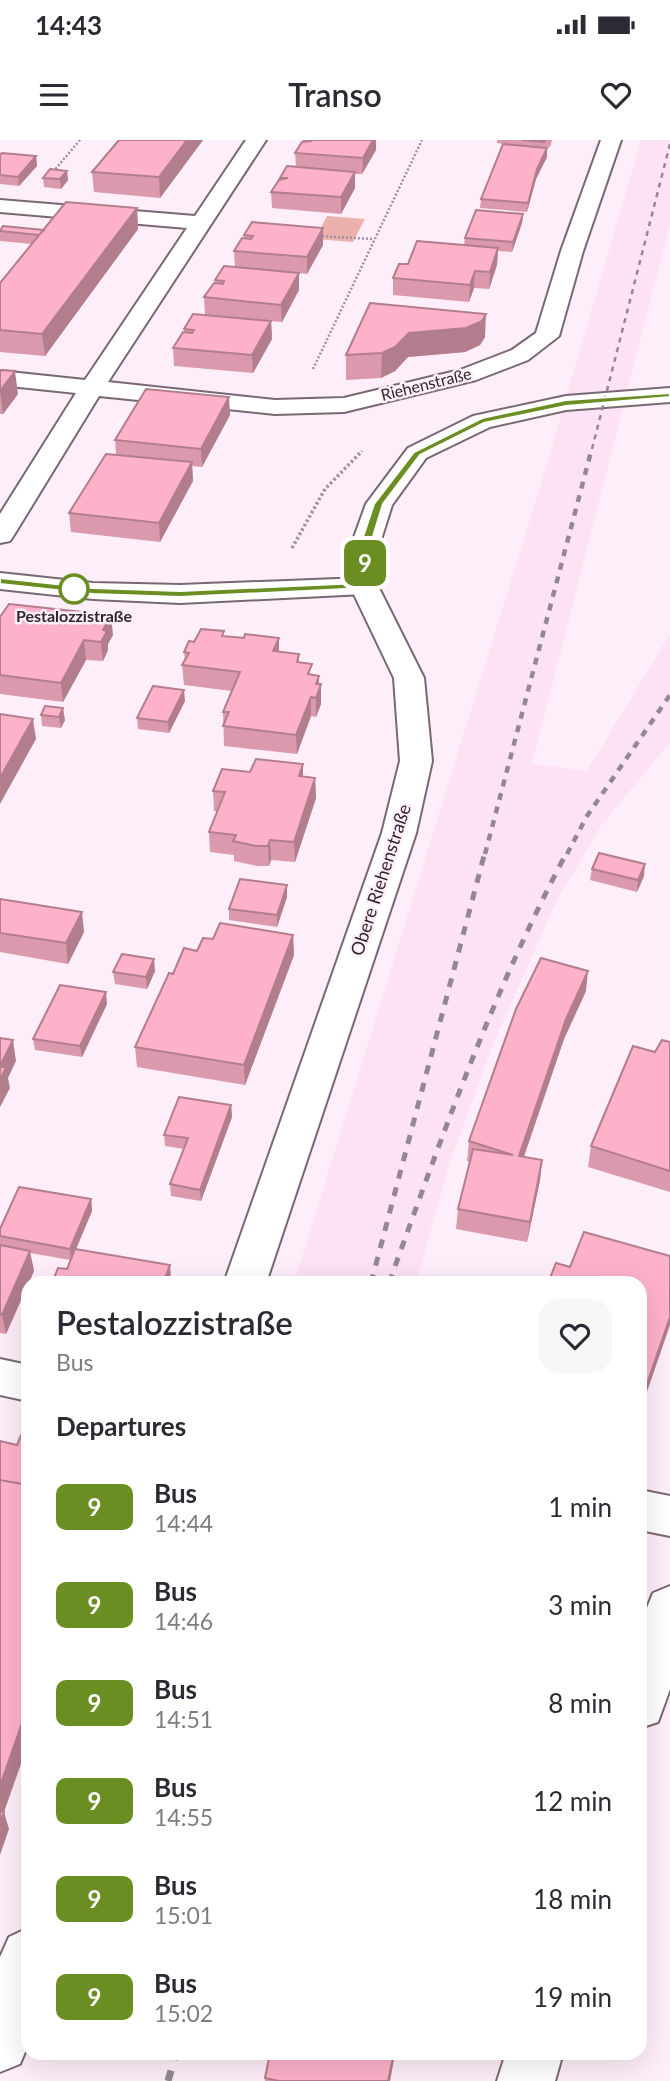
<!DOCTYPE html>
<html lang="en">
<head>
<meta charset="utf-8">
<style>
	body { margin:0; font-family:Lato,sans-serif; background:#f7f7f7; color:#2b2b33; height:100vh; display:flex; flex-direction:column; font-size:26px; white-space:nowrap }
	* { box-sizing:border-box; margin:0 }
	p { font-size:23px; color:#7c7c81 }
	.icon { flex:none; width:38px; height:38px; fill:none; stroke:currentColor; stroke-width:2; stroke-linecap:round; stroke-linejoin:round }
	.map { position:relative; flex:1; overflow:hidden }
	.side { position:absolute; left:21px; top:1136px; width:626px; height:784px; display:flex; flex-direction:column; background:#fff; border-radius:21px; box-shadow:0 7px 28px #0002 }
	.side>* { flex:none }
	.badge { padding:0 14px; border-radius:10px; font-size:24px; line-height:46px }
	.map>.badge { position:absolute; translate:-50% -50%; box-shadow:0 0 0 4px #fff }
	h2 { padding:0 35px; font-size:26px; line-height:63px }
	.round { display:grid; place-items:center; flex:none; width:74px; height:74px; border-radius:21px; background:#f7f7f7 }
	.headline { display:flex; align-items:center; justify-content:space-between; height:119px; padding:0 35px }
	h1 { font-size:33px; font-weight:600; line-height:52px }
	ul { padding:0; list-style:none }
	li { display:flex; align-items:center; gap:21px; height:98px; padding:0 35px }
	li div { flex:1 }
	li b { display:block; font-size:26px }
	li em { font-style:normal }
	li .badge { min-width:77px; font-weight:700; text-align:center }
	.status { display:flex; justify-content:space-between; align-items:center; height:49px; padding:0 35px; background:#fff; direction:ltr }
	.status svg { height:19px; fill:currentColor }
	header { display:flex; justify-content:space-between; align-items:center; height:91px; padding:0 35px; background:#fff; font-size:32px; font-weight:600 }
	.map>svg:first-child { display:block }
	.built { fill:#fce2f4 }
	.green { fill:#eab1ae }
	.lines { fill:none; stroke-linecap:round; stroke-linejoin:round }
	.minor-casing { stroke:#796873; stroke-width:4 }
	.secondary-casing { stroke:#796873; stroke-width:4 }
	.path-far1 { stroke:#9e929b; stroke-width:2.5; stroke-dasharray:2 2; stroke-linecap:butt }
	.path { stroke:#9e929b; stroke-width:3.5; stroke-dasharray:2.5 2.5; stroke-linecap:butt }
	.minor { fill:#fff; fill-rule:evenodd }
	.secondary { fill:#fff; fill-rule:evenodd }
	.rail-far3 { stroke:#938890; stroke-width:2.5; stroke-dasharray:5 5; stroke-linecap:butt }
	.rail-far2 { stroke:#938890; stroke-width:4.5; stroke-dasharray:7 7; stroke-linecap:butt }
	.rail-far1 { stroke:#938890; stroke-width:5; stroke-dasharray:9 9; stroke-linecap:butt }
	.rail { stroke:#938890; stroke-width:7; stroke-dasharray:11 11; stroke-linecap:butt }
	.wall { fill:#da99ad }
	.shaded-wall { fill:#b27d8d }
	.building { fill:#feb2c9; stroke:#b27d8d; stroke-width:2 }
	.line { fill:#6b8e23; stroke:#fff; stroke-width:2 }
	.stop-dot { fill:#fff; stroke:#6b8e23; stroke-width:3.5 }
	.labels { text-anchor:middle; stroke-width:5; stroke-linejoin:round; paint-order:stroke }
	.far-street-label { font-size:16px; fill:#2e272c; stroke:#feeef9 }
	.far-stop-label { font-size:16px; font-weight:bold; fill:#2e272c; stroke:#feeef9 }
	.street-label { font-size:18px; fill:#2e272c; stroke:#feeef9 }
</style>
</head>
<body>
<div class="status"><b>14:43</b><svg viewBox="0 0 49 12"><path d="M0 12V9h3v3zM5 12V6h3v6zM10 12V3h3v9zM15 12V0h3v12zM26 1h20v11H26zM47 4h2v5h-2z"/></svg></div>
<header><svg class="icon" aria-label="menu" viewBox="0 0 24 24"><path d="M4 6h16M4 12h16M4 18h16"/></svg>Transo<svg class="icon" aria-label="heart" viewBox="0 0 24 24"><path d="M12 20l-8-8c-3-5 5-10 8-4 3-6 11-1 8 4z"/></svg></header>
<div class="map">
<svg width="670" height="1941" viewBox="0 0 670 1941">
	<rect width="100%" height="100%" fill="#feeef9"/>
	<path class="built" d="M641 0H670V84L532 624 587 631 670 494V602L601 686 556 762 494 902 450 1022 416 1143H294L544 334Z"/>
	<path class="green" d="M327 76 365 79 353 102 315 99Z"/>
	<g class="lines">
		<defs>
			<path id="minor" d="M246 0H266L108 242 275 260 344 258 460 230 512 210 536 193 561 111 601 0H621L583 111 559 196 528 220 476 240 344 272 275 274 99 256 14 395 10 401 0 403V374L76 253 0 245V231L85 240 187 88 0 72V60L195 76Z
				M0 433 93 443 180 445 364 438 374 440 378 446 374 452 364 454 180 463 93 459 0 449Z
				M0 1219 28 1225V1261L0 1255Z
				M640 1350 670 1356V1396L640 1390Z"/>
			<path id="secondary" d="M670 248V262L566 270 490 287 426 318 392 365 380 403 378 446 424 538 432 621 416 693 266 1143H224L382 693 400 621 394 538 350 446 352 403 366 364 408 308 473 276 566 256Z
				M670 1446V1549L658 1582 640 1588V1485L653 1453Z
				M28 1788V1905L20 1924 0 1932V1817L9 1797Z
				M506 1913H563L555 1941H497Z"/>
		</defs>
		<use href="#minor" class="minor-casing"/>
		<use href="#secondary" class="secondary-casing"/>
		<path class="path-far1" d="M53 32 80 0
			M318 96 373 99
			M313 229 422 0"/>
		<path class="path" d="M292 408 325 349 362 311"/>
		<use href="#minor" class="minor"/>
		<use href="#secondary" class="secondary"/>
		<path class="rail-far3" d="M592 309 670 4"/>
		<path class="rail-far2" d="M485 714 592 308
			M567 714 587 676 670 555"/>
		<path class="rail-far1" d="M371 1143 485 712
			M389 1143C442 996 493 851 567 712"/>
		<path class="rail" d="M168 1941 176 1913"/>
	</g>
	<path class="wall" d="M203 0 160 58 94 52 92 32Z
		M303 0H376V10L362 34H355V48L341 74 272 68 271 52 280 40V38L296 27 295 13 303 2Z
		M497 0H552L550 7H545L547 17 536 39 527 72 480 68 481 59 521 6 497 3Z
		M0 15 36 16 37 26 19 46 0 44Z
		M67 31 68 40 61 49 44 47 43 38Z
		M137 68 138 89 45 216 0 212V143L32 104 0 101V90H44Z
		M523 74 522 83 512 112 498 111 497 125 489 149 474 148 469 162 393 155V138L408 124 464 105 465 98Z
		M323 88V105L307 134 299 133V150L282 182 205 175 204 157 215 143V140L235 127 234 111 244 98V95Z
		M271 181 272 199 253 233 174 226 173 208 184 192V189Z
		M485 197 480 205 465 212 408 217 395 231 381 238 346 240V215Z
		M0 230 18 254 3 274H0Z
		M230 275 202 327 192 326 193 341 160 402 71 392 69 373 116 315 115 300Z
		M0 477 113 495 108 504V510L103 521 86 520 63 562 0 554Z
		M225 496 244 498H279V512L299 514V522L312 535 319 544 321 564 316 577 311 576 297 614 224 606 223 572 232 551 184 545 182 525 185 521 184 512 194 502Z
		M185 561 169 593 138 589 137 578Z
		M45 566 65 580 61 588 42 586 41 575Z
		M303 624V637L315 638 316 658 295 722 271 720 269 726H257L234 721V715L210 712 209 692 217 671H214L213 651 250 632Z
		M592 729 644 736 637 752 590 740Z
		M287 757 277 787 229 780V769Z
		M0 759 84 792 68 824 0 812Z
		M293 795 294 815 245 945 137 927 135 907 173 834 197 811 213 799Z
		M155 831 147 849 115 844 113 832Z
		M586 851 564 899 524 1017 542 1020 540 1040 527 1102 456 1089 458 1069 470 1022 467 1021 469 1001Z
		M107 864 82 917 35 910 33 899Z
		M670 902V1052L588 1027 591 1006 655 912Z
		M231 965 232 977 201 1061 171 1056 170 1044 184 1009 165 1006 164 995Z
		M91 1059 92 1071 76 1109 170 1125 171 1143H52L67 1129 70 1120 30 1113 34 1131 6 1194 0 1193V1096Z
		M270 1913H395L390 1941H265V1938Z"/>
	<path class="shaded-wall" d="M187 0H203L160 58 159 37Z
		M373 0H376V10L362 34 363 18Z
		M547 8V17L536 39 527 72 528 63 537 29Z
		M36 16 37 26 19 46 18 37Z
		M67 31 68 40 61 49 60 39Z
		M355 32V48L341 74V57Z
		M137 68 138 89 45 216 42 194Z
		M523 74 522 83 512 112 513 102Z
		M323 88V105L307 134V117Z
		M498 108 497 125 489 149 490 132Z
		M475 131 474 148 469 162 470 145Z
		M299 133V150L282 182 281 165Z
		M486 174 485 197 480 205 465 212 408 217 395 231 381 238 382 213 409 193Z
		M271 181 272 199 253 233 252 215Z
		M15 231 18 254 3 274 0 251Z
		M229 257 230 275 202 327 201 309Z
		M192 322 193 341 160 402 159 383Z
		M111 475 113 495 108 504V510L103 521 101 502 103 490Z
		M279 498V517L273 511Z
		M84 500 86 520 63 562 61 543Z
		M319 536V548L321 544V564L316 577V544Z
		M184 550 185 561 169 593 168 582Z
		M311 557V576L297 614 296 595Z
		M63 568 65 580 61 588 59 577Z
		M33 579 36 599 0 664V638Z
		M303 624V644L299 636Z
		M315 638 316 658 295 722 294 702Z
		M270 700 271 720 269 726 268 706Z
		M645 724 644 736 637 752 638 740Z
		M287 745V757L277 787V775Z
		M82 772 84 792 68 824 66 803Z
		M293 795 294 815 245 945 244 925Z
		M154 819 155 831 147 849 146 837Z
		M588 831 586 851 564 899 517 1036 519 1016 566 879Z
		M106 852 107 864 82 917 80 906Z
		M13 900 16 921 8 938 10 948 0 967V926Z
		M231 965 232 977 201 1061 200 1050Z
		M542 1020 540 1040 527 1102 530 1082Z
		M91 1059 92 1071 71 1121 70 1109Z
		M30 1111 34 1131 6 1194 2 1175Z
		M170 1125 171 1143H163Z
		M670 1177V1185L640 1272V1264Z
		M28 1566V1604L4 1672 9 1689 0 1715V1646Z
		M394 1913H395L390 1941H388Z"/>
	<path class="building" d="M119 0H187L159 37 92 32Z
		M303 0H373L363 18 295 13 302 2 312 1Z
		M522 0H545L544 2Z
		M503 4 547 8 537 29 528 63 481 59Z
		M2 13 36 16 18 37 0 35V15Z
		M287 26 355 32 341 57 271 52 279 40 288 38H280Z
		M50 29 67 31 60 39 43 38Z
		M66 62 137 68 42 194 0 190V143Z
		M476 70 523 74 513 102 465 98Z
		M252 82 323 88 307 117 234 111 242 98 251 99 253 96 244 95Z
		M3 86 44 90 39 95 0 91Z
		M417 101 498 108 490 132 475 131 470 145 393 138 399 124H408Z
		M224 126 299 133 281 165 204 157 214 143 223 144 224 141 215 140Z
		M370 163 486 174 482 181 466 188 409 193 395 207 382 213 346 215Z
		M193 174 271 181 252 215 173 208 183 192 192 193 194 190 184 189Z
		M0 230 15 231 0 251Z
		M146 249 229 257 201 309 115 300Z
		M106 314 192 322 159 383 69 373Z
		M9 464 111 475 103 490 107 491 101 502 84 500 61 543 0 535V477Z
		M201 489 224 491 222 496 244 498 245 494 279 498 273 511 299 514 297 522 312 524 308 534 319 536 316 544H321L316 558 311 557 296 595 223 586 229 572H223L240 532 182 525 189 513 184 512 189 501 194 502Z
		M153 546 184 550 168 582 137 578Z
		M45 566 63 568 59 577 41 575Z
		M0 574 33 579 0 638Z
		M256 619 303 624 299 636 315 638 294 702 270 700 268 706H256L233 701 236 695 209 692 225 652 213 651 222 629 250 632Z
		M599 713 645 724 638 740 592 729Z
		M240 739 287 745 277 775 229 769Z
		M0 759 82 772 66 803 0 793Z
		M220 783 293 795 244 925 135 907 169 833 173 834 184 808 197 811 203 798 213 799Z
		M122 814 154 819 146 837 113 832Z
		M541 818 588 831 566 879 519 1016 542 1020 530 1082 458 1069 473 1009 513 1015 469 1001 516 869Z
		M60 845 106 852 80 906 33 899Z
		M0 898 13 900 0 926Z
		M662 900 670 902V1031L591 1006 633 906 655 912Z
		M0 927H6L0 940Z
		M179 957 231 965 200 1050 170 1044 188 998 164 995Z
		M19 1047 91 1059 70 1109 0 1096V1089Z
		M584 1092 670 1116V1177L640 1264V1143H548L556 1123 570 1127Z
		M0 1105 30 1111 2 1175 0 1174Z
		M75 1109 170 1125 163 1143H52L58 1128 67 1129Z
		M25 1286 28 1287V1345L0 1340V1301L17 1305Z
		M0 1340 28 1345V1566L0 1646Z
		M0 1671 4 1672 0 1684Z
		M270 1913H394L388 1941H279L265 1938Z"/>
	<path class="line" d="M670 253V257L566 266 484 283 420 315 383 364 371 403 368 448 180 457 93 454 0 444V438L93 448 180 451 359 443 361 403 374 364 414 312 482 278 566 260Z"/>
	<circle class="stop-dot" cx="74" cy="449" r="14"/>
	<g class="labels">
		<g class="far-street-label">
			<text transform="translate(426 244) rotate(-14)" y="6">Riehenstraße</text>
		</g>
		<g class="far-stop-label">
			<text x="74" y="482">Pestalozzistraße</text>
		</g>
		<g class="street-label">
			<text transform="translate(381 740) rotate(-72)" y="6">Obere Riehenstraße</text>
		</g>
	</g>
</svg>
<b class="badge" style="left:365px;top:423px;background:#6b8e23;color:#fff">9</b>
<section class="side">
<div class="headline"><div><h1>Pestalozzistraße</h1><p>Bus</p></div><a class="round"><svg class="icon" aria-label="heart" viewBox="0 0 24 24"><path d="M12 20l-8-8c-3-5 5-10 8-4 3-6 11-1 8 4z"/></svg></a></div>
<h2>Departures</h2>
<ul>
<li><span class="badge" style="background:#6b8e23;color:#fff">9</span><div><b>Bus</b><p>14:44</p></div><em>1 min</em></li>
<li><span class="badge" style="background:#6b8e23;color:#fff">9</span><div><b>Bus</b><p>14:46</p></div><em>3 min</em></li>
<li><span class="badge" style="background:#6b8e23;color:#fff">9</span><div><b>Bus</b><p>14:51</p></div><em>8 min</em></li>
<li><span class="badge" style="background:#6b8e23;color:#fff">9</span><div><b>Bus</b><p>14:55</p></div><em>12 min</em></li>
<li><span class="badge" style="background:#6b8e23;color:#fff">9</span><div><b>Bus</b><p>15:01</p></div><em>18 min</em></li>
<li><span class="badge" style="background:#6b8e23;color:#fff">9</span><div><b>Bus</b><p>15:02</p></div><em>19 min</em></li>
</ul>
</section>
</div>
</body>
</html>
